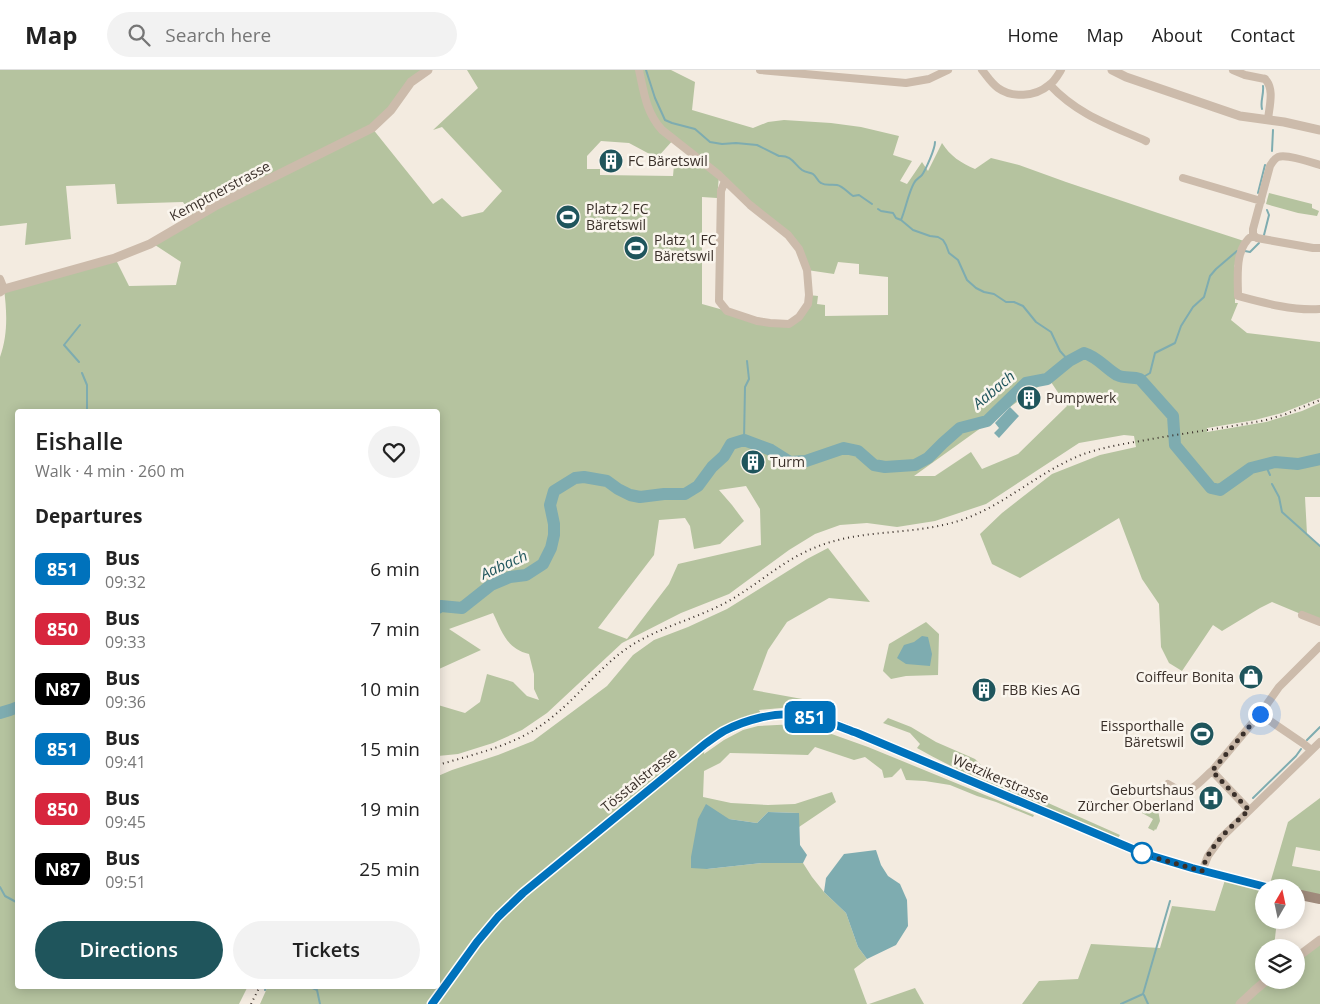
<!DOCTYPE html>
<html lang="en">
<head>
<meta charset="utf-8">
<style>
	body { margin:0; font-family:"Open Sans",sans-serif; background:#f2f2f2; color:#222; height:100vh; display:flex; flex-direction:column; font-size:19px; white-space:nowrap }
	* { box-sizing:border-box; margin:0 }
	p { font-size:16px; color:#767676 }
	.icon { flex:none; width:28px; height:28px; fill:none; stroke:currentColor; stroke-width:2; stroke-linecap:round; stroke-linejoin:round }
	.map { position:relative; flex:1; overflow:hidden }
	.side { position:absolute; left:15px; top:339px; width:425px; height:580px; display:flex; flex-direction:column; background:#fff; border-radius:5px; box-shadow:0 2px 12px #0003 }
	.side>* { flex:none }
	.badge { padding:0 10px; border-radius:8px; font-size:18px; line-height:32px }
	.needle { width:32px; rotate:9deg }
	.controls { position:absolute; left:1255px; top:809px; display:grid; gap:10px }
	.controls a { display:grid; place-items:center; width:50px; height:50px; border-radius:50%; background:#fff; box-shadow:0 2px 12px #0003; font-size:25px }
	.you { position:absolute; width:25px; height:25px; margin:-12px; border:4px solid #fff; border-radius:50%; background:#1a73e8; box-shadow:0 0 0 8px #1a73e833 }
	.map>.badge { position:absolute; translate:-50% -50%; box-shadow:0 0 0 2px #fff }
	h2 { padding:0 20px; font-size:19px; line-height:45px }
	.round { display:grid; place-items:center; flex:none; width:52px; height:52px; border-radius:26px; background:#f2f2f2 }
	.overview { display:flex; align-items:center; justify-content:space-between; height:85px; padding:0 20px }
	h1 { font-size:24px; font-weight:600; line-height:38px }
	.button { display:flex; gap:10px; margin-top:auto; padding:10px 20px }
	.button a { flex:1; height:58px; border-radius:30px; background:#1f555c; color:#fff; font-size:20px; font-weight:600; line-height:58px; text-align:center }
	.button a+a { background:#f2f2f2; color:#222 }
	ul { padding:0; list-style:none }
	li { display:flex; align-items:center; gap:15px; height:60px; padding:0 20px }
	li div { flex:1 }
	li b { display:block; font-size:19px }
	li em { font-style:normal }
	li .badge { min-width:55px; font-weight:700; text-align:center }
	header { display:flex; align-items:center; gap:30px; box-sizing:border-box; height:70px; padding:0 25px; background:#fff; border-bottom:1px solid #e0e0e0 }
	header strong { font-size:24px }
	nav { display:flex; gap:28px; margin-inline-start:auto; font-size:18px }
	.search { width:350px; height:45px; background:#f2f2f2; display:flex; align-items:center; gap:12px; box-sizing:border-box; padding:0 18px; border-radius:28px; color:#767676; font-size:19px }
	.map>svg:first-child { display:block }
	.green { fill:#b5c39f; fill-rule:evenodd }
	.water { fill:#7eacb0 }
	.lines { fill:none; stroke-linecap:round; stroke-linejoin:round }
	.stream { stroke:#7eacb0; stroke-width:2 }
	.river { stroke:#7eacb0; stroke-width:12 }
	.minor { stroke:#ccbbab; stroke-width:8 }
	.tertiary { stroke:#ccbbab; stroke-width:9 }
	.secondary { stroke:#a08b7c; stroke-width:10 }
	.rail { stroke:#3a302a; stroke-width:2; stroke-dasharray:1 4; stroke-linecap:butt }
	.line-casing { stroke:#fff; stroke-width:11 }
	.line { stroke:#0072bc; stroke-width:8 }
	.walk { stroke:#3a302a; stroke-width:5; stroke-dasharray:0 9 }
	.stop-dot { fill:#fff; stroke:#0072bc; stroke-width:2.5 }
	.labels { text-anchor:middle; stroke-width:5; stroke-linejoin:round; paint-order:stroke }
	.poi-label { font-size:14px; fill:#3a302a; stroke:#faf5ed; text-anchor:start }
	.street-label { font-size:14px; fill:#3a302a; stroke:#faf5ed }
	.water-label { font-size:15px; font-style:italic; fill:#1f555c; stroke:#faf5ed }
</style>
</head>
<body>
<header>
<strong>Map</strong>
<div class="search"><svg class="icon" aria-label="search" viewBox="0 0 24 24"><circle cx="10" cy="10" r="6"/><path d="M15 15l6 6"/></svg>Search here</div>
<nav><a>Home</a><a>Map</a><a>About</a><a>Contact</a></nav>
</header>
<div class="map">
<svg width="1320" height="934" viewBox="0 0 1320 934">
	<rect width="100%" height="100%" fill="#f3ebe0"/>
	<path class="green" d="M0 0H429L418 6 372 58 433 134 442 128 462 147 483 142 502 121 442 57 433 60 478 18 467 0H671L695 12 692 40 753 58 768 52 784 50 831 53 861 57 899 66 893 85 912 91 900 111 907 114 922 92 928 101 942 73C950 86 961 93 975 99L991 88 1019 95 1066 112 1158 143 1244 171 1234 197 1236 218H1235V233H1238L1231 250 1247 263 1320 272V328L1282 343 1255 350 1207 358V362L1266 352 1302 341 1320 333V427H1305L1307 464 1320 476V552L1272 532 1260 538 1222 561 1213 555 1182 601 1169 593 1161 577 1159 534 1142 509 1119 448 1020 508 992 494 980 464 1002 443 1052 404 1100 385 1136 377 1134 366 1124 365 1079 373 986 434 935 451 897 457 867 453 840 455 815 464 789 480 729 524 681 543 622 573 547 643 522 660 493 673 458 684 438 686V635L465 643 480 632 487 604 513 612 527 626 539 630 534 619V604L529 584C507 579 502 562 493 543L449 559 481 580 439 599H438V341H18V916H248L239 934H0V287C8 265 7 242 4 219L115 188 129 216 176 215 181 192 152 173 194 148 183 132 117 134 115 114 66 116 71 169 25 175 27 153 0 156ZM674 69 699 90 674 95 673 106 600 105V99H587V86L601 71 629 73 657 88ZM719 106 799 179 807 200 834 204 838 192 859 194V204L888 207V245L825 246V235L817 234 818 226 809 225 799 247 789 254 727 241 702 234V127L717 128ZM1049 309 1067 336 1018 384 982 399 971 382 935 406H914ZM746 416 760 439 761 475 678 494 669 514 627 569 598 558 654 485 659 450 685 448 690 456 694 479 720 474 744 451 732 435 719 420Z
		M1269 123 1312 134V138L1319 141 1317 146 1298 143 1266 134Z
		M828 478 870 532 829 528 787 552 768 580 753 620 819 632 817 639 792 637 759 640 763 647 705 674 704 684 724 670 743 660 758 656 797 654 812 657 868 677 1034 745 1033 747 996 732 977 726 950 715 925 711 906 710 901 698 892 707 884 708 882 700 865 687 854 690 815 677 808 685 730 683 720 693 704 701 703 727 731 733 768 735 795 734 832 722 836 732 799 757V743L768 742 757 753 729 749 707 799 762 793H803L812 807 824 822 846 843 858 877 867 889 854 899 867 934H260L268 916H438V706L452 700 498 685 533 671 607 616 633 585 654 570 688 557 727 539 807 489Z
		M926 552 939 564 938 605 906 606 891 609 883 601 889 574Z
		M888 648 911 657 936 672 975 689 992 706 1019 720 1120 765 1118 768C1051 740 981 714 917 678L920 674 910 663 883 653Z
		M1320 728V781L1296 777 1292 796 1320 801V829L1296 824V818H1264V850H1277L1274 877 1264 878V910H1296V888L1320 870V934H1022L1039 911 1078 909 1091 874 1160 878 1172 836 1215 841 1226 807 1269 817 1288 752Z
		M1147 734H1157L1160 751 1156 760 1155 759 1154 761 1148 758 1153 749 1142 743Z
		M915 918 924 934H869Z"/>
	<path class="water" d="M1010 337 1019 346 999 368 994 363 999 358 995 353Z
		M922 566 928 567 932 584 930 596 906 594 897 588 904 575 914 572Z
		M706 734 729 749 757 753 768 742 799 743 800 775 807 785 803 793H762L707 799 691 798V787L698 749Z
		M876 780 881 795 888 806 900 814 907 830 908 856 896 875 867 889 858 877 846 843 824 822 826 808 844 784Z"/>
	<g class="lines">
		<path class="stream" d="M646 0 655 28 665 50 672 53 695 59 710 72 722 74 736 73 757 75 779 86C792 85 794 94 802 100 806 103 810 102 813 104 817 107 817 111 821 113 826 116 831 114 837 115 843 116 848 123 853 126L859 125 872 134
			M1262 39C1260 31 1264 25 1263 16
			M1272 81 1273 60
			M1258 123 1265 95
			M878 139 881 141 893 143 896 148 901 150 913 160 930 166 938 167 943 170 946 175 949 183 958 190 967 210 976 218 984 222 994 224 1006 232H1014L1023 236 1036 252 1051 262 1060 281 1069 291
			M901 150C906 138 908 124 914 113 916 109 919 108 922 105 926 99 935 79 935 72
			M1264 165 1269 145 1267 140
			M1245 181 1250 182 1259 173
			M79 292 64 275 80 255
			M82 303 87 315V341
			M1140 309 1150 303 1155 283 1175 273 1181 256 1193 237 1204 227 1210 206 1216 199 1237 181
			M744 370 745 317 749 309 747 291
			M1265 394 1270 405
			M1272 414 1279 427 1282 442 1320 476
			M1307 670 1320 657
			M1253 728 1296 686 1301 679
			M0 817 5 826 18 833
			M248 916 249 917
			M308 916 317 920 320 934
			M265 920 267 916
			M1144 925 1148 934
			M1121 934 1143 924 1170 831"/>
		<path class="river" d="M438 538 441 536 462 538 491 515 510 507 526 505 543 494 551 478 554 465V454L550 435 554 421 575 408 584 407 607 411 618 419 630 425 640 427 664 424H685L698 416 712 397 724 386 731 374 744 370 771 380 790 392 806 391 844 378 858 381 874 395 885 397 915 395 928 388 943 373 960 358 987 351 1026 313 1047 309 1069 291 1084 283C1098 287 1105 298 1117 305 1125 309 1132 306 1140 309L1173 346 1175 375 1211 418 1220 420 1251 398 1275 392 1298 394 1320 389
			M0 643 10 640 18 637"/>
		<path class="minor" d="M639 0C644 23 646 42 662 60L719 105 750 135 788 165 799 179 807 200 809 225 808 234 799 247 789 254 770 253 757 251 727 241 719 231 721 121 725 111
			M760 0 906 13 929 9 948 0
			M982 0C987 6 991 13 998 18 1012 28 1035 27 1049 15 1054 12 1058 5 1061 0
			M1233 0 1245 5 1265 9
			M1265 9C1275 19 1269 37 1268 50
			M1050 15C1078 45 1110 55 1146 71
			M1320 95C1310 92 1287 84 1278 87 1274 89 1272 93 1270 96L1253 159V165L1257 168 1313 178H1320
			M1183 108 1261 131
			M1253 165C1234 178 1238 206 1238 226 1264 233 1293 241 1320 239
			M0 209 4 219
			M1302 545 1320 552
			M1260 644 1279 617 1320 576
			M1168 714C1172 716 1175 719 1179 720 1191 725 1203 708 1212 701
			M1249 740 1212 701 1260 644 1304 674 1311 680
			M1202 801 1208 786 1221 768 1320 672"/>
		<path class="tertiary" d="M1112 0 1126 7 1240 46 1284 52 1320 60
			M0 222 4 219 115 188 150 174 215 136 372 58 391 40 411 12 428 0
			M1296 888 1320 870
			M1240 934 1255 920 1267 910"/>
		<path class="secondary" d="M1296 824 1320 829
			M432 934 477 872 498 847 523 823 705 674C711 670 717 665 724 661 745 650 774 642 798 645 818 647 838 655 857 663L1142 783 1192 798 1270 818"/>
		<path class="rail" d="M438 695C478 683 518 675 551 648 578 627 598 599 626 579 656 558 693 550 725 533 753 518 775 497 803 483 854 457 903 467 955 452 1001 439 1036 403 1081 385 1105 376 1131 373 1157 368 1193 362 1230 357 1266 350L1286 344 1320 330
			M251 934 260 916"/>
	</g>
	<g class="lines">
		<defs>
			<path id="line" d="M432 934 477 872 498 847 523 823 705 674C711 670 717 665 724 661 745 650 774 642 798 645 818 647 838 656 857 663L1142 783 1192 798 1270 818"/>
		</defs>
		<use href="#line" class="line-casing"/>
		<use href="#line" class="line"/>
		<path class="walk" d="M1142 783 1156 788 1202 801C1208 776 1231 757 1249 740L1212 701 1260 644"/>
	</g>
	<defs>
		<symbol id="building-disc" viewBox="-11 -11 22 22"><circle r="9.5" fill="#1f555c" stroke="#faf5ed"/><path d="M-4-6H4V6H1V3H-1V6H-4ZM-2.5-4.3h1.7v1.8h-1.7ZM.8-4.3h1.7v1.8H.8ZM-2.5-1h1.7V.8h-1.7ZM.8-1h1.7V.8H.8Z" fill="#fff"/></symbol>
		<symbol id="stadium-disc" viewBox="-11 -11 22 22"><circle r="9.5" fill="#1f555c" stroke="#faf5ed"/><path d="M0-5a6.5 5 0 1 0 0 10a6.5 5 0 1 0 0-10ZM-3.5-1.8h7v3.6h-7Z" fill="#fff"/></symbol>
		<symbol id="shop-disc" viewBox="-11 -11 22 22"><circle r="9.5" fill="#1f555c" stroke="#faf5ed"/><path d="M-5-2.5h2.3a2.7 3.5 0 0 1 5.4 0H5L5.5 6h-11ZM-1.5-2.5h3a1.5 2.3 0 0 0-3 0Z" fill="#fff"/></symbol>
		<symbol id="hospital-disc" viewBox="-11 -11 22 22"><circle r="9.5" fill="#1f555c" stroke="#faf5ed"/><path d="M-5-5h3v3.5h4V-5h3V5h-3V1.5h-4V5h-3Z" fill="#fff"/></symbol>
	</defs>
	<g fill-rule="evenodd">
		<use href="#building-disc" x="597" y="77" width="28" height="28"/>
		<use href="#stadium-disc" x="554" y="133" width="28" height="28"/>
		<use href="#stadium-disc" x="622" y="164" width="28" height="28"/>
		<use href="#building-disc" x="1015" y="314" width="28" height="28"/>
		<use href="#building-disc" x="739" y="378" width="28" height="28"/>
		<use href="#shop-disc" x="1237" y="593" width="28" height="28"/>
		<use href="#building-disc" x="970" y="606" width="28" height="28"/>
		<use href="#stadium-disc" x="1188" y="650" width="28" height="28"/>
		<use href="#hospital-disc" x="1197" y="714" width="28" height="28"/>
	</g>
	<circle class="stop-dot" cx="1142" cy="783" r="10"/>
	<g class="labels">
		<g class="poi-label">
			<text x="628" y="96">FC Bäretswil</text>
			<text x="586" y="144">Platz 2 FC<tspan x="586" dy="16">Bäretswil</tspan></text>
			<text x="654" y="175">Platz 1 FC<tspan x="654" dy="16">Bäretswil</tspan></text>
			<text x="1046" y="333">Pumpwerk</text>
			<text x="770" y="397">Turm</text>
			<text x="1234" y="612" text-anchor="end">Coiffeur Bonita</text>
			<text x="1002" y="625">FBB Kies AG</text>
			<text x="1184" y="661" text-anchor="end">Eissporthalle<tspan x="1184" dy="16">Bäretswil</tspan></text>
			<text x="1194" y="725" text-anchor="end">Geburtshaus<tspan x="1194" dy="16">Zürcher Oberland</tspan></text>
		</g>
		<g class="street-label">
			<text transform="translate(220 121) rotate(-28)" y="5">Kemptnerstrasse</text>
			<text transform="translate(1001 709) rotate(23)" y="5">Wetzikerstrasse</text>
			<text transform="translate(639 710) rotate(-39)" y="5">Tösstalstrasse</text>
		</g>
		<g class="water-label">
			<text transform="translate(994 320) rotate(-40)" y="5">Aabach</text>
			<text transform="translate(504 495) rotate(-24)" y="5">Aabach</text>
		</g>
	</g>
</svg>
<div class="controls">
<a><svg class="needle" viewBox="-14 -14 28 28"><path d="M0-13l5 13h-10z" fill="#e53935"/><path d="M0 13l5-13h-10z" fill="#767676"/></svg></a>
<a><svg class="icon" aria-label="layers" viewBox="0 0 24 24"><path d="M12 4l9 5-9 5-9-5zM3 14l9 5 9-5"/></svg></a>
</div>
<div class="you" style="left:1260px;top:644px"></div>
<b class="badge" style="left:810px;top:647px;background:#0072bc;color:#fff">851</b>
<section class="side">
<div class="overview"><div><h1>Eishalle</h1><p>Walk · 4 min · 260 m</p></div><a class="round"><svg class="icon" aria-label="heart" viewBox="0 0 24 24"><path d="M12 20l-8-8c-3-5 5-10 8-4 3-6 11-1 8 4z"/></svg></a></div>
<h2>Departures</h2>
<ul>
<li><span class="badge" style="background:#0072bc;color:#fff">851</span><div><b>Bus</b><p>09:32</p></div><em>6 min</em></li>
<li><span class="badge" style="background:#d7263d;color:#fff">850</span><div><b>Bus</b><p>09:33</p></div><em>7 min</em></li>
<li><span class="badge" style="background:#000;color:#fff">N87</span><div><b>Bus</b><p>09:36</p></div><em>10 min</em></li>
<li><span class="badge" style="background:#0072bc;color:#fff">851</span><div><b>Bus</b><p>09:41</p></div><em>15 min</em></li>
<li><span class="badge" style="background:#d7263d;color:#fff">850</span><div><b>Bus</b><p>09:45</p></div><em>19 min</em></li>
<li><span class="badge" style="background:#000;color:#fff">N87</span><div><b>Bus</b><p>09:51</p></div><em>25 min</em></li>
</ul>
<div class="button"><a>Directions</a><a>Tickets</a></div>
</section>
</div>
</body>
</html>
